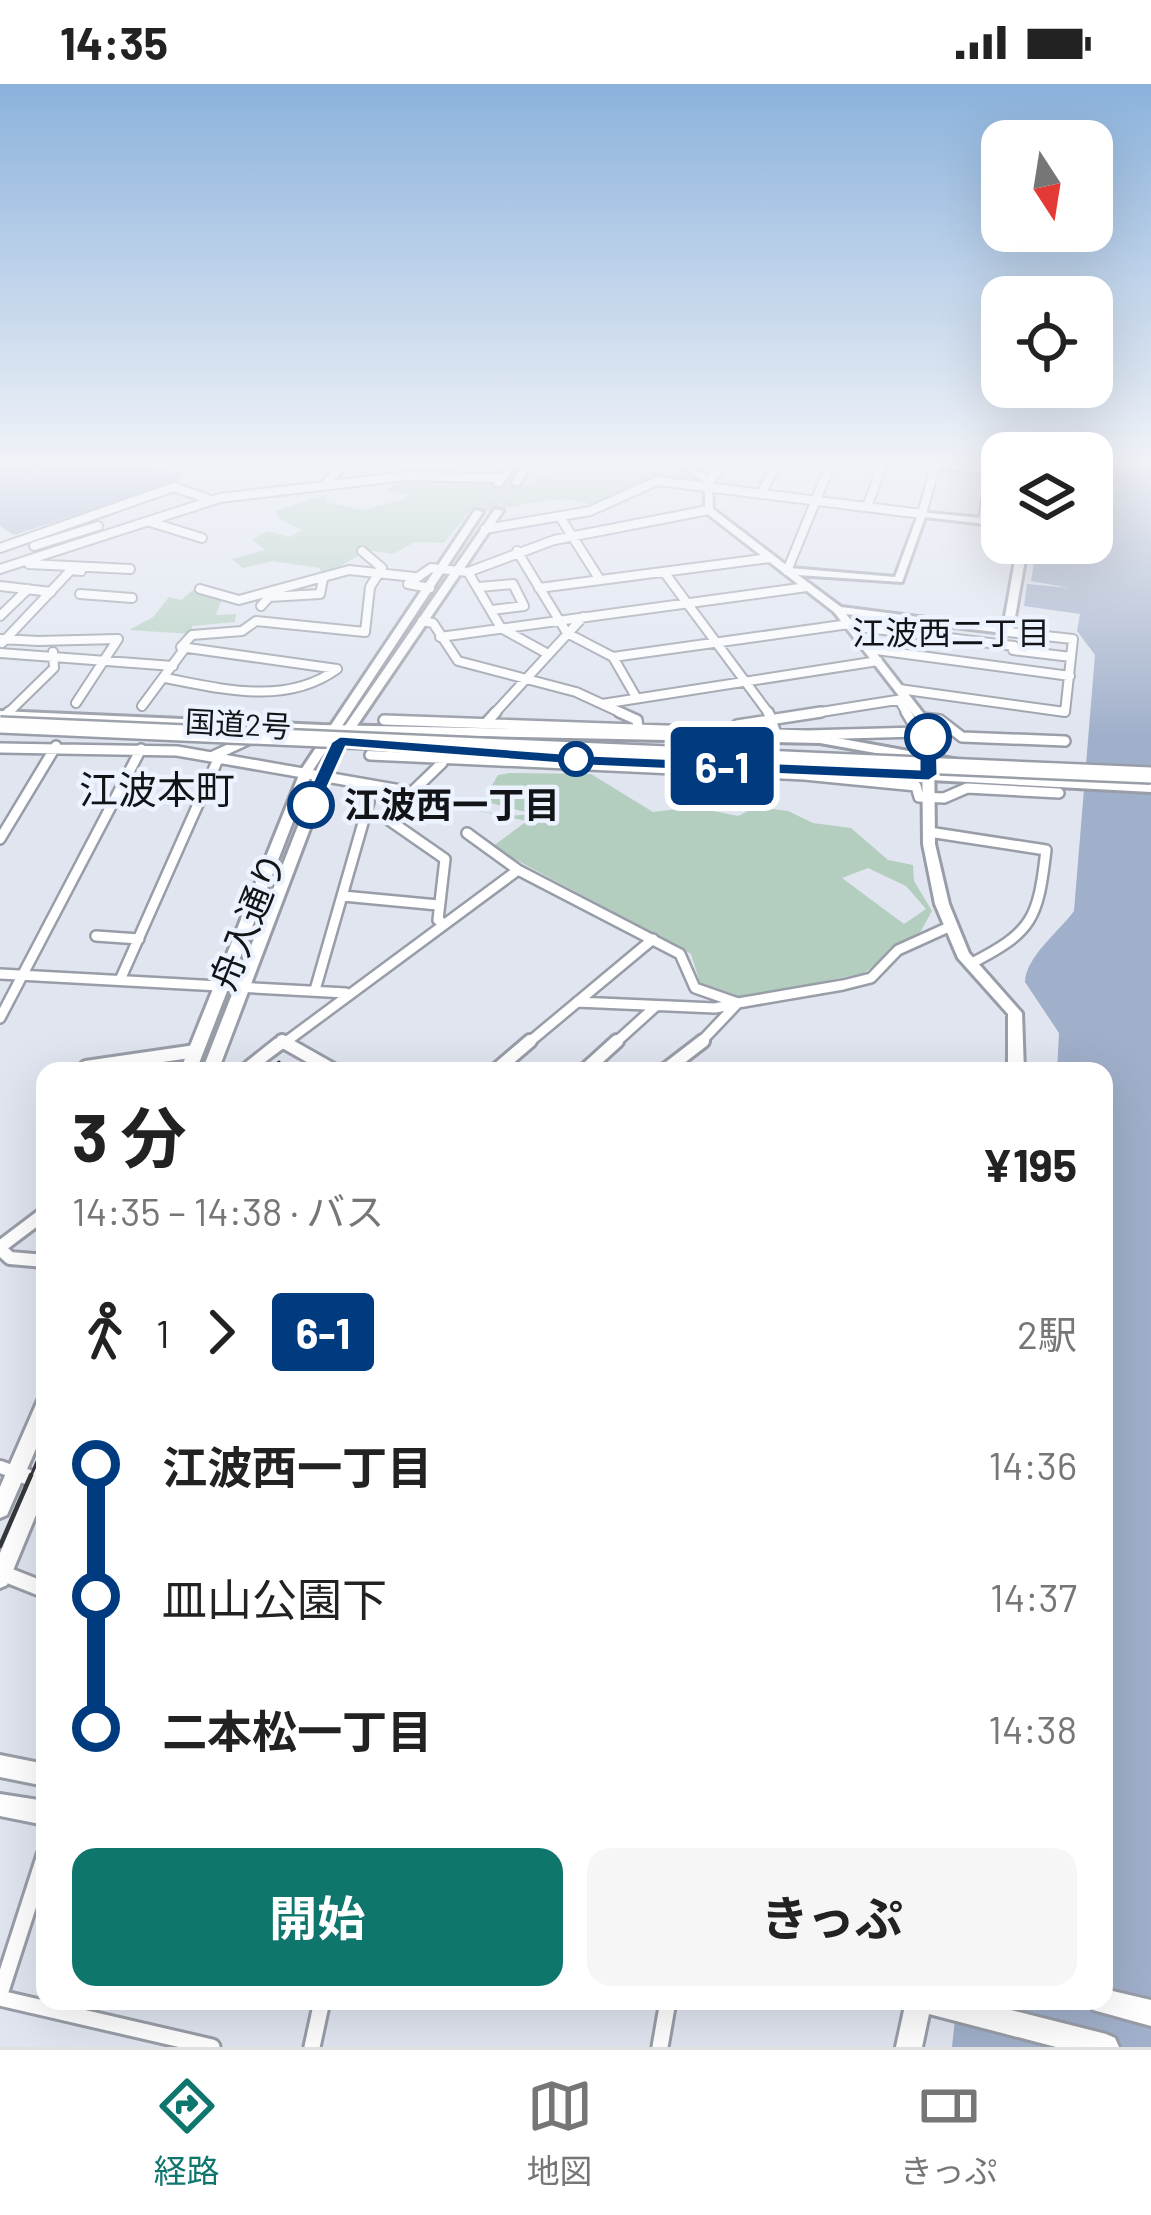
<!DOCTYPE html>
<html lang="ja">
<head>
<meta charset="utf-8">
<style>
	body { margin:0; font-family:Barlow,"Noto Sans JP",sans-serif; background:#f6f6f6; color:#222; height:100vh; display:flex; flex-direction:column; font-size:45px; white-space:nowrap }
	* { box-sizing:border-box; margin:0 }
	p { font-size:39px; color:#767676 }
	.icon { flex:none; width:66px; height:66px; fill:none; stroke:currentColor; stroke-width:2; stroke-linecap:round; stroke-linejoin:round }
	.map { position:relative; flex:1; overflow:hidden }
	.drawer { position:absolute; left:36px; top:978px; width:1077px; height:948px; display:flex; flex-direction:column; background:#fff; border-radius:24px; box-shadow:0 12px 48px #0002 }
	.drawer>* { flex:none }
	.badge { padding:0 24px; border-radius:9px; font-size:42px; line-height:78px }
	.needle { width:78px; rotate:168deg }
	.controls { position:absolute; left:981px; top:36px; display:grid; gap:24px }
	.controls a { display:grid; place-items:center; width:132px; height:132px; border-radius:24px; background:#fff; box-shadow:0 12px 48px #0002; font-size:60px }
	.map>.badge { position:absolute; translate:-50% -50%; box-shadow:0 0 0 6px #fff }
	.legs { display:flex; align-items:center; gap:18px; height:132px; padding:0 36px; font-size:39px }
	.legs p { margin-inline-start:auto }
	.overview { display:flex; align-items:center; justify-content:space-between; height:204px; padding:0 36px }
	h1 { font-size:66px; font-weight:700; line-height:90px }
	.action { display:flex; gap:24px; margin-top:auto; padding:24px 36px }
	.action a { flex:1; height:138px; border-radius:24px; background:#0f766e; color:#fff; font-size:48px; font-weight:700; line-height:138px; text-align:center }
	.action a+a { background:#f6f6f6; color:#222 }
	ul { padding:0 36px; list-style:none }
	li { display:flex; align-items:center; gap:42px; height:132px; font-size:45px }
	li i { display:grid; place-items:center; width:18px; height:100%; margin:0 15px; background:currentColor }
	li i::after { content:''; width:30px; height:30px; margin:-15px; border:9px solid; border-radius:50%; background:#fff }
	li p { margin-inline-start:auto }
	li:first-child i { background:linear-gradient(#0000 50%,currentColor 0) }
	li:last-child i { background:linear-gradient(currentColor 50%,#0000 0) }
	.status { display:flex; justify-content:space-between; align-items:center; height:84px; padding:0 60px; background:#fff; direction:ltr }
	.status svg { height:33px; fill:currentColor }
	.tabs { display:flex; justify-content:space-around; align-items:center; height:168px; border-top:3px solid #e0e0e0; background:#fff; font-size:33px; color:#767676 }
	.tabs a { display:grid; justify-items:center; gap:6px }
	.tabs .active { color:#0f766e }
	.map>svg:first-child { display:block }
	.green { fill:#b3cebf; fill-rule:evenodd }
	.water { fill:#a0afca }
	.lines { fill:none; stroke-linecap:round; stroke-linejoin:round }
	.secondary-tunnel { stroke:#c1c6cf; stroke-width:10; stroke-dasharray:10 4.5; stroke-linecap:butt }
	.street-far3-casing { stroke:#989da7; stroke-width:12 }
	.street-far2-casing { stroke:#989da7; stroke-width:14 }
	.street-far1-casing { stroke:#989da7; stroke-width:18 }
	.street-casing { stroke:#989da7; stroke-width:21 }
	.secondary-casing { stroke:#989da7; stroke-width:6 }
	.highway-casing { stroke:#989da7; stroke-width:6 }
	.street-far3 { stroke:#fff; stroke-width:8 }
	.street-far2 { stroke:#fff; stroke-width:9 }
	.street-far1 { stroke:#fff; stroke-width:12 }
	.street { stroke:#fff; stroke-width:15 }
	.secondary { fill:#fff; fill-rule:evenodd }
	.highway { fill:#fff; fill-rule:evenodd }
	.tram-far1 { stroke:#35383c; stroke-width:3 }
	.tram { stroke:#35383c; stroke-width:4.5 }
	.highway-bridge-casing { stroke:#989da7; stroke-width:20; stroke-linecap:butt }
	.highway-bridge { stroke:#fff; stroke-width:15 }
	.line-1 { fill:#003b80; stroke:#fff; stroke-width:3 }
	.stop-1-dot { fill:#fff; stroke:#003b80; stroke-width:6 }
	.labels { text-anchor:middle; stroke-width:9; stroke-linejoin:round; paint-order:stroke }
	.far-street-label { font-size:30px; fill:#121417; stroke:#edf3fe }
	.far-neighbourhood-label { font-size:33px; fill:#121417; stroke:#edf3fe }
	.stop-label { font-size:36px; font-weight:bold; fill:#121417; stroke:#edf3fe; text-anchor:start }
	.street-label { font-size:36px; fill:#121417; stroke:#edf3fe }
	.neighbourhood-label { font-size:39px; fill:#121417; stroke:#edf3fe }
</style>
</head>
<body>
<div class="status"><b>14:35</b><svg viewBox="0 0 49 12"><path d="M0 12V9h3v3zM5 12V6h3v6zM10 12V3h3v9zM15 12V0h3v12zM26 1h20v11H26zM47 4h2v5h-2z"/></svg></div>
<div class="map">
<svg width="1151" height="1963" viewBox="0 0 1151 1963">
	<rect width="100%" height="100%" fill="#e0e5f0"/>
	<path class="green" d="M566 379H649L701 396 697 400 642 397 596 423C560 403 508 430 470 427L444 459 415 458 393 470 369 466 340 482 343 487 324 491 319 484 273 477 243 484 232 475 265 466 252 456 267 447 290 453 302 446 279 435 276 427 327 410 326 418 362 426 405 415 407 410 386 407 399 397 527 400Z
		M194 505 222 514 216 531 236 530 235 538 192 542V550L129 546 153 533 169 513 181 516Z
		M510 689 591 690 653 728 694 723 738 732 756 723 788 727 813 739 851 744 888 776 913 781 914 797 932 827 921 847 864 889 737 915 701 902 691 870 492 763 527 737 469 725 508 732 533 730 483 717 498 691ZM868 784 906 802 926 825 904 840 842 794Z"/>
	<path class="water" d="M0 379H42L10 411 44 379H112L186 389 175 399 14 451 0 442Z
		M1092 379H1151V1963H952L957 1917H1104V987H1057L1059 949 1025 898C1026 872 1059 848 1074 827L1095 571 1077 547 1080 530 1024 522 1027 500 1070 504 1031 497 1037 459H1092Z"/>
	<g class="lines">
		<path class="secondary-tunnel" d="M498 427 516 399
			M478 428 498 400"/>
		<defs>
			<path id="street-far3" d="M921 379 1002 387
				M709 398 724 379
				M323 402 346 379
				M761 410 777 379
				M867 423 883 379
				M560 433 600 496
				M983 437 986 416 1002 418
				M150 438 202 454
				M485 445 590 427 657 397 922 430 936 379
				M34 462 98 442
				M0 464 174 403 211 416
				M517 467 567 549 613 573 636 613
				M29 480 130 485
				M0 485 220 414 406 392 502 394
				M787 487 831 379
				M468 488 501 544 548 570
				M664 488 770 631
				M0 502 51 508
				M479 503 513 500 524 522 492 526
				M430 504 408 500 431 484 468 488 554 456 708 426
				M539 504 770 474
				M200 505 239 516 349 486 414 493
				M80 510 132 514
				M261 522 269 513 320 510 323 495
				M0 532 28 505
				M422 537 433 539 458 577 576 608 626 631
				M851 542 1014 562
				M440 553 807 503
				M0 555 39 557
				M37 557 118 555 76 619
				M2 559 71 486 81 487
				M181 563 192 551 242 547 256 537 365 548 370 503 382 484 362 467
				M181 563 337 585
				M869 565 1070 592
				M1013 566 1071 573
				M0 569 173 582
				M613 573 849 540
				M165 594C223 605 286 622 337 585
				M899 605 1065 628 1073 555 1008 548
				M899 616 908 631
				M602 620 878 577
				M142 622 185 564
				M6 631 54 584 53 568
				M493 631 583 533
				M802 631 903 615"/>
			<path id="street-far2" d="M619 628 637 636 638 644
				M768 628 777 652
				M921 634 940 636 962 653 1065 657
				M384 636 807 651 918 648 906 628
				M0 637 9 628
				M486 639 496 628
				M737 641 821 628
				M0 664 177 667 412 708 442 679 439 673
				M370 671 804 691 916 702 919 713 944 714 967 704 1059 709
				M213 672 250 655
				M405 706 386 734 445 775 438 836 443 839
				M929 748 1046 766C1038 835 1033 848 970 880
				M467 749 518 786 680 870 695 904 738 919 843 901 871 894 898 866 951 842
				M0 755 56 662
				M343 812 438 821
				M96 852 139 855
				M0 890 346 909
				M120 896 219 673
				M315 906 369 718
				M577 918 715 924 735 920
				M0 934 141 665
				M283 960 518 786
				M527 960 653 855
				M614 960 656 922
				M699 960 736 921"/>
			<path id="street-far1" d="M282 957 335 987
				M86 983 196 967
				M495 987 530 957
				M584 987 617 957
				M664 987 703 957
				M0 1163 45 1129
				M0 1165 10 1174 45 1177
				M0 1383 31 1394"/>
			<path id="street" d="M22 1391 45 1399
				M2 1489 45 1506
				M0 1910 45 1771
				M0 1914 212 1963
				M312 1963 322 1917
				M660 1963 668 1917"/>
			<path id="secondary" d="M510 379H518L501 402H495L494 400Z
				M524 379H532L519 401H513L512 399Z
				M678 379H687L712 396 713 425 790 484 895 493 919 428 1002 436V442L925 433 902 498 798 491 841 523 1003 544 1018 459H1028L1012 550 846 530 927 634 934 652 935 760 949 820 969 869 1022 929 1024 987H1008V930L958 874 935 820 923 760 922 652 916 634 834 528 705 428V399Z
				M495 425 503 427 339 668 218 987H202L327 668Z
				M475 426 483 428 313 686 196 987H180L301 686Z
				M280 954 285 955 287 959 285 963 253 987H235L275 955Z
				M45 1314V1344L7 1431 0 1434V1403L38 1316Z
				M45 1376V1409L7 1501 0 1504V1469L38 1379Z
				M0 1671 45 1680V1702L0 1693Z
				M0 1710 45 1717V1741L0 1732Z
				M1104 1905 1151 1916V1942L1093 1926 1089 1917H1104Z
				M906 1917H975L1106 1950 1115 1954 1119 1963H1056L929 1930 922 1963H896Z"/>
			<path id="highway" d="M0 627 322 641 820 651 964 677 971 681 964 685 820 659 322 649 0 635Z
				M496 665 1151 700V708L491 672V666Z"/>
		</defs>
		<use href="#street-far3" class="street-far3-casing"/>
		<use href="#street-far2" class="street-far2-casing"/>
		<use href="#street-far1" class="street-far1-casing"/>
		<use href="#street" class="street-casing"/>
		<use href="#secondary" class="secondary-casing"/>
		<use href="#highway" class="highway-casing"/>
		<use href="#street-far3" class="street-far3"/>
		<use href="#street-far2" class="street-far2"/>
		<use href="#street-far1" class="street-far1"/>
		<use href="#street" class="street"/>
		<use href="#secondary" class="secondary"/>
		<use href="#highway" class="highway"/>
		<path class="tram-far1" d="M268 987 279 978
			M30 1394 45 1359"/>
		<path class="tram" d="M0 1462 31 1391"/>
		<defs>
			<path id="highway-bridge" d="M0 641 1151 691"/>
		</defs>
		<use href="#highway-bridge" class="highway-bridge-casing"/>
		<use href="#highway-bridge" class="highway-bridge"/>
	</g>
	<linearGradient id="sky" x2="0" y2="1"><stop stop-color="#8bb2dc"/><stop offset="0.58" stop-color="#f1f3f8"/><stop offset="1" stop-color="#f1f3f8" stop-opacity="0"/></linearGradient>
	<rect width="1151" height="654" fill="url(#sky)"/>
	<path class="line-1" d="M928 648 937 653 938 691 929 697 588 682 346 663 318 725 302 721 331 658 340 652 588 671 919 685V653Z"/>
	<g class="stop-1-dot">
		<circle cx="928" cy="653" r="21"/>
		<circle cx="576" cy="675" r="15"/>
		<circle cx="311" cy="721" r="21"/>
	</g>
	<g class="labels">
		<g class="far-street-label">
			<text transform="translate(238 641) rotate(3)" y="10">国道2号</text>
		</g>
		<g class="far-neighbourhood-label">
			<text x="951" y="561">江波西二丁目</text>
		</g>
		<g class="stop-label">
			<text x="344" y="734">江波西一丁目</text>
		</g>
		<g class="street-label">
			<text transform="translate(248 837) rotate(-68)" y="13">舟入通り</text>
		</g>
		<g class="neighbourhood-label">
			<text x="157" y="720">江波本町</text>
		</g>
	</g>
</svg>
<div class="controls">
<a><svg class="needle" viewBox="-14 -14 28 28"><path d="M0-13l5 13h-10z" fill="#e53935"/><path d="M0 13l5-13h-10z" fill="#767676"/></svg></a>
<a><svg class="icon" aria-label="locate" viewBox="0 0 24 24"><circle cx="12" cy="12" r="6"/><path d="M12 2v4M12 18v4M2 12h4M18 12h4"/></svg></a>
<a><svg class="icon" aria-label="layers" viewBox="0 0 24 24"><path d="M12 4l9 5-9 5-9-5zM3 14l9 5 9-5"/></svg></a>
</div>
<b class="badge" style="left:722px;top:682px;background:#003b80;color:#fff">6-1</b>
<section class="drawer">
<div class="overview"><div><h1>3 分</h1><p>14:35 – 14:38 · バス</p></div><b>¥195</b></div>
<div class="legs"><svg class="icon" aria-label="walk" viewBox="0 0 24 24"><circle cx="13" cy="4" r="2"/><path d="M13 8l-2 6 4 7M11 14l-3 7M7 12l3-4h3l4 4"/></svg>1<svg class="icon" aria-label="forward" viewBox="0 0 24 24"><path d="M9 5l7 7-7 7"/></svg><b class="badge" style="background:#003b80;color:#fff">6-1</b><p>2駅</p></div>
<ul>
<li><i style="color:#003b80"></i><b>江波西一丁目</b><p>14:36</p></li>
<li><i style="color:#003b80"></i><span>皿山公園下</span><p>14:37</p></li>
<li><i style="color:#003b80"></i><b>二本松一丁目</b><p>14:38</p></li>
</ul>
<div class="action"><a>開始</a><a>きっぷ</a></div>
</section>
</div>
<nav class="tabs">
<a class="active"><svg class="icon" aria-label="directions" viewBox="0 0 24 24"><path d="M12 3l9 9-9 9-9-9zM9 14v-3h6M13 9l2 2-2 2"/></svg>経路</a>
<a><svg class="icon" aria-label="map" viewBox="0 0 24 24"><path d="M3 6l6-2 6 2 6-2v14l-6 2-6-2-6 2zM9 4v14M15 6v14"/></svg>地図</a>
<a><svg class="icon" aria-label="tickets" viewBox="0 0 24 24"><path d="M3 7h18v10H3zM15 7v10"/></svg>きっぷ</a>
</nav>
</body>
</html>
